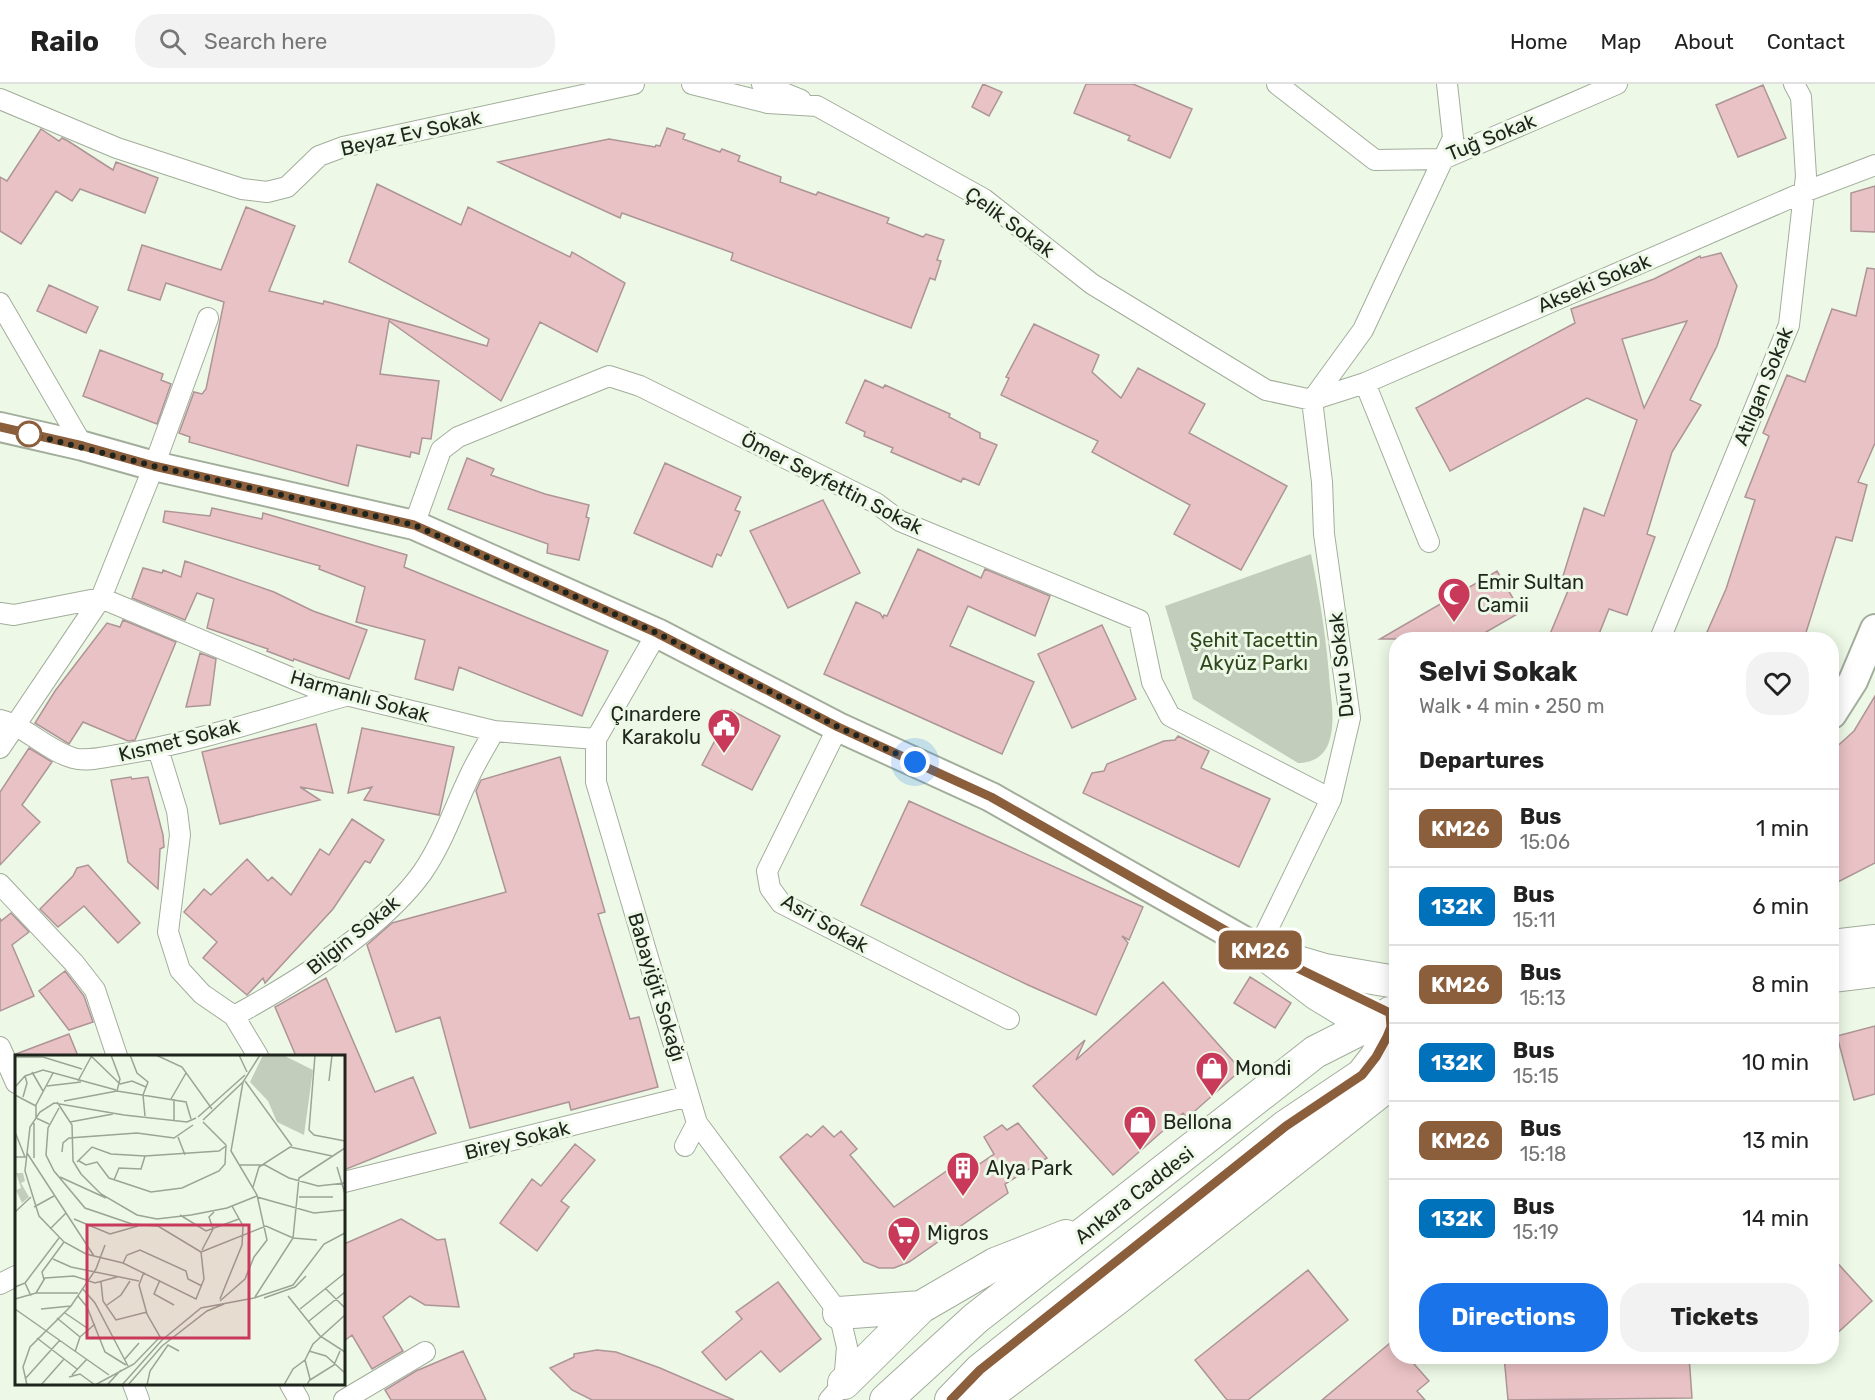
<!DOCTYPE html>
<html lang="en">
<head>
<meta charset="utf-8">
<style>
	body { margin:0; font-family:Rubik,sans-serif; background:#f2f2f2; color:#222; height:100vh; display:flex; flex-direction:column; font-size:22px; white-space:nowrap }
	* { box-sizing:border-box; margin:0 }
	p { font-size:20px; color:#767676 }
	.icon { flex:none; width:33px; height:33px; fill:none; stroke:currentColor; stroke-width:2; stroke-linecap:round; stroke-linejoin:round }
	.map { position:relative; flex:1; overflow:hidden }
	.details { position:absolute; left:1389px; top:548px; width:450px; height:732px; display:flex; flex-direction:column; background:#fff; border-radius:24px; box-shadow:0 3px 15px #0003 }
	.details>* { flex:none }
	.badge { padding:0 12px; border-radius:9px; font-size:21px; line-height:39px }
	.you { position:absolute; width:30px; height:30px; margin:-15px; border:4px solid #fff; border-radius:50%; background:#1a73e8; box-shadow:0 0 0 9px #1a73e833 }
	.map>.badge { position:absolute; translate:-50% -50%; box-shadow:0 0 0 3px #fff }
	h2 { padding:0 30px; font-size:22px; line-height:54px }
	.round { display:grid; place-items:center; flex:none; width:63px; height:63px; border-radius:24px; background:#f2f2f2 }
	.head { display:flex; align-items:center; justify-content:space-between; height:102px; padding:0 30px }
	h1 { font-size:28px; font-weight:700; line-height:45px }
	.cta { display:flex; gap:12px; margin-top:auto; padding:12px 30px }
	.cta a { flex:1; height:69px; border-radius:24px; background:#1a73e8; color:#fff; font-size:24px; font-weight:700; line-height:69px; text-align:center }
	.cta a+a { background:#f2f2f2; color:#222 }
	ul { padding:0; list-style:none }
	li { display:flex; align-items:center; gap:18px; height:78px; padding:0 30px; border-top:2px solid #e0e0e0 }
	li div { flex:1 }
	li b { display:block; font-size:22px }
	li em { font-style:normal }
	li .badge { min-width:66px; font-weight:700; text-align:center }
	header { display:flex; align-items:center; gap:36px; box-sizing:border-box; height:84px; padding:0 30px; background:#fff; border-bottom:2px solid #e0e0e0 }
	header strong { font-size:28px }
	nav { display:flex; gap:33px; margin-inline-start:auto; font-size:21px }
	.search { width:420px; height:54px; background:#f2f2f2; display:flex; align-items:center; gap:15px; box-sizing:border-box; padding:0 21px; border-radius:24px; color:#767676; font-size:22px }
	.map>svg:first-child { display:block }
	.green { fill:#c2cebb }
	.building { fill:#e9c2c5; stroke:#ad9597; stroke-width:1.5; fill-rule:evenodd }
	.lines { fill:none; stroke-linecap:round; stroke-linejoin:round }
	.street-casing { stroke:#a2ad9b; stroke-width:22 }
	.secondary-casing { stroke:#a2ad9b; stroke-width:32 }
	.primary-casing { stroke:#a2ad9b; stroke-width:34 }
	.street { stroke:#fff; stroke-width:20 }
	.secondary { stroke:#fff; stroke-width:28 }
	.primary { stroke:#fff; stroke-width:32 }
	.line-casing { stroke:#fff; stroke-width:14 }
	.line { stroke:#8b5e3c; stroke-width:9 }
	.walk { stroke:#1f241d; stroke-width:6; stroke-dasharray:0 10.8 }
	.stop-dot { fill:#fff; stroke:#8b5e3c; stroke-width:3 }
	.labels { text-anchor:middle; stroke-width:6; stroke-linejoin:round; paint-order:stroke }
	.street-label { font-size:20px; fill:#1f241d; stroke:#edf9e6 }
	.poi-label { font-size:20px; fill:#1f241d; stroke:#edf9e6; text-anchor:start }
	.park-label { font-size:20px; fill:#2e471c; stroke:#edf9e6 }
	.inset-road { fill:none; stroke:#9ba496; stroke-width:1.5 }
	.view { fill:#c9395a; fill-opacity:0.15; stroke:#c9395a; stroke-width:3 }
	.inset-edge { fill:none; stroke:#1f241d; stroke-width:3 }
</style>
</head>
<body>
<header>
<strong>Railo</strong>
<div class="search"><svg class="icon" aria-label="search" viewBox="0 0 24 24"><circle cx="10" cy="10" r="6"/><path d="M15 15l6 6"/></svg>Search here</div>
<nav><a>Home</a><a>Map</a><a>About</a><a>Contact</a></nav>
</header>
<div class="map">
<svg width="1875" height="1316" viewBox="0 0 1875 1316">
	<rect width="100%" height="100%" fill="#edf9e6"/>
	<path class="green" d="M1311 470C1320 515 1327 558 1330 603 1332 621 1335 640 1329 658 1324 673 1312 679 1298 679L1193 615 1165 522Z"/>
	<path class="building" d="M983 0 1002 8 989 32 972 23Z
		M1086 0H1133L1192 25 1170 74 1128 56 1130 52 1074 29Z
		M1763 1 1786 54 1738 73 1716 21Z
		M667 44 685 50 683 55 720 68 722 65 740 72 738 77 781 93 780 98 816 111 818 108 889 134 887 139 923 153 926 150 944 156 937 176 941 177 935 196 930 194 911 244 731 176 733 169 622 129 620 134 498 78 609 55 655 63 656 61 660 62Z
		M41 45 59 57 62 54 68 57 113 86 116 78 158 94 145 129 80 105 72 117 56 107 21 160 0 147V93L7 97Z
		M377 100 461 141 468 123 570 173 572 168 625 199 597 268 540 238 501 317 389 237 380 290 439 297 431 355 422 354 419 370 411 368 410 373 357 361 348 402 189 358 190 353 179 349 194 308 202 310 206 305 224 218 166 199 160 216 128 206 142 161 221 186 246 123 295 142 269 207 323 220 324 217 390 235 389 237 390 235 487 262 489 255 349 178Z
		M1875 102V148L1851 147V109Z
		M1721 169 1737 202 1717 262 1690 316 1701 321 1672 368 1647 450 1655 453 1627 531 1609 525 1597 555H1548L1572 497 1559 505 1584 424 1604 432 1637 336 1587 314 1450 387 1416 324 1575 239 1571 225 1654 195 1700 172 1701 174ZM1687 237 1644 324 1622 255Z
		M1867 184 1875 185V359L1858 398 1867 401 1852 457 1836 453 1804 555H1704L1726 505 1755 416 1745 413 1769 352 1763 349 1787 291 1805 298 1832 225 1856 232Z
		M49 201 98 223 86 249 37 227Z
		M1034 240 1099 271 1092 288 1121 314 1138 284 1205 320 1189 349 1287 402 1241 486 1174 450 1190 421 1092 368 1098 357 1001 311 1009 294 1006 293Z
		M100 266 163 290 161 296 171 300 157 340 83 312Z
		M865 296 883 304 885 301 950 330 949 333 980 349V354L997 361 979 401 963 394 961 398 891 368 893 364 864 352 865 348 846 339Z
		M467 374 494 385 491 391 545 410 589 421 586 433 589 434 579 476 547 469 548 460 448 425Z
		M665 379 741 413 735 426 740 428 721 472 717 470 712 483 634 449Z
		M823 416 860 489 788 524 750 447Z
		M212 424 262 435 263 429 407 471 404 483 608 567 582 632 459 583 453 606 415 595 425 556 356 538 365 503 319 485 320 482 163 438 165 427 210 432Z
		M918 465 981 494 985 485 1050 512 1035 552 968 522 950 562 1034 598 1002 670 824 590 856 518 880 529 883 534 884 531 887 532Z
		M185 477 274 508 313 527 367 546 349 595 294 575 293 577 267 567 268 565 207 544 214 515 197 509 185 536 132 514 143 484 162 489 163 486 181 493Z
		M1497 487 1521 528 1474 555H1380Z
		M123 536 176 558 135 656 128 657 83 638 69 660 35 639 55 607 107 539 120 543Z
		M1102 541 1136 615 1072 644 1038 570Z
		M200 569 216 575 210 621 186 623Z
		M1875 612V779L1832 801V667L1854 647Z
		M731 626 780 652 752 706 702 681Z
		M316 640 333 709 300 703 320 716 220 740 202 668Z
		M362 644 454 663 439 731 364 716 372 703 348 709Z
		M1178 652 1209 667 1201 684 1270 715 1239 783 1083 709 1092 689 1104 687 1107 680 1164 657 1175 656Z
		M29 664 52 678 22 721 40 738 0 781V708Z
		M560 673 605 828 598 830 630 935 639 933 658 1003 571 1026 569 1018 470 1044 440 933 396 948 367 861 392 839 506 808 476 707 481 696Z
		M131 693 132 695 148 693 163 751 164 763 160 765 158 805 128 778 111 696Z
		M909 717 1143 823 1129 856 1122 852 1128 859 1096 931 1028 901 861 821Z
		M352 735 384 756 370 779 365 777 333 825 265 899 263 894 247 911 203 874 217 858 184 828 204 805 211 811 247 775 268 797 272 793 291 811 320 765 329 771Z
		M88 781 140 839 118 859 84 822 58 843 40 825 73 792 77 784Z
		M11 829 29 848 12 861 34 912 0 927V834L1 837Z
		M65 887 84 912 93 938 69 946 39 907Z
		M1250 893 1291 919 1275 944 1234 919Z
		M326 894 375 1008 413 993 436 1049 344 1086V972H296L275 923Z
		M1163 898 1241 986 1187 1034 1183 1029 1113 1091 1033 1002 1085 956 1076 976Z
		M1875 942V1010L1854 1016 1837 952Z
		M69 950 78 972H17L16 970Z
		M1018 1039 1047 1074 1005 1100 1008 1109 909 1178 894 1184H879L864 1178 780 1073 807 1050 811 1053 823 1042 834 1053 841 1047 857 1065 850 1071 894 1123 951 1084 959 1094 994 1070 984 1053 1002 1041 1007 1046Z
		M575 1060 595 1076 561 1117 569 1123 537 1167 500 1139 532 1095 541 1102Z
		M401 1135 437 1156 445 1155 459 1223 425 1221 410 1212 383 1233 403 1267 372 1285 352 1251 344 1257V1160Z
		M1832 1173 1872 1217 1832 1254Z
		M1308 1186 1348 1236 1248 1316H1227L1195 1276Z
		M778 1198 821 1255 780 1288 761 1267 726 1296 702 1268 742 1235 736 1228Z
		M1396 1254V1272H1407L1429 1297 1417 1307 1425 1316H1322Z
		M597 1266 616 1268 660 1284 734 1316H592L572 1306 550 1284 574 1273V1270Z
		M463 1267 486 1316H391L385 1306 416 1287Z
		M1504 1272H1689L1692 1314 1508 1316Z"/>
	<g class="lines">
		<defs>
			<path id="street" d="M692 0 768 19 817 22 984 115 1092 200 1266 306 1312 316 1365 299 1804 108 1875 81
				M762 0 801 16
				M1277 0 1375 76 1443 75 1617 0
				M0 15 117 64 242 105 267 108 287 103 319 72 343 63 634 0
				M0 219 83 362
				M1365 299 1429 458
				M1312 316 1363 246 1453 54 1447 0
				M414 441 441 366 458 353 609 292 640 302 876 419 900 437 1139 536 1152 598 1170 632 1331 715
				M0 529 14 531 101 514 313 603 494 647 596 655
				M657 549 596 655V698L697 1039 839 1229 847 1263 844 1299 829 1316
				M1660 555 1789 241 1806 92 1801 13 1794 0
				M0 636C27 643 46 666 73 674 87 678 104 673 118 671 195 659 270 633 345 612
				M838 643 767 787 770 804 781 819 1009 935
				M0 664 101 514 154 382 208 234
				M158 665 177 727 180 751 168 848 180 886 202 910 234 932 258 972
				M0 800 74 879 95 906 117 972
				M1258 865 1331 715 1350 634 1324 450 1322 398 1312 316
				M234 932C296 898 380 847 422 789 443 759 454 724 470 691 477 676 486 662 494 647
				M0 963 16 999
				M685 1062 697 1039
				M344 1098 689 1012
				M0 1200 16 1192
				M133 1300 139 1316
				M290 1300 299 1316
				M344 1316 425 1268"/>
			<path id="secondary" d="M0 343 83 362 154 382 414 441 657 549 838 643 991 713 1258 865
				M1832 630 1853 597 1875 545"/>
			<path id="primary" d="M1832 862 1875 857
				M1258 865 1317 910 1381 949
				M1281 873 1325 886 1396 898
				M1832 892 1875 887
				M839 1229 921 1223
				M844 1299 921 1223 995 1180 1066 1152
				M886 1316 976 1234 1315 968 1396 927
				M951 1316 980 1286 1286 1042 1362 991 1376 973 1387 953 1391 943 1390 929
				M982 1316 1115 1216 1396 995"/>
		</defs>
		<use href="#street" class="street-casing"/>
		<use href="#secondary" class="secondary-casing"/>
		<use href="#primary" class="primary-casing"/>
		<use href="#street" class="street"/>
		<use href="#secondary" class="secondary"/>
		<use href="#primary" class="primary"/>
	</g>
	<g class="lines">
		<defs>
			<path id="line" d="M0 343 83 362 154 382 414 441 657 549 838 643 991 713 1258 865 1390 929 1391 943 1387 953 1376 973 1362 991 1286 1042 980 1286 951 1316"/>
		</defs>
		<use href="#line" class="line-casing"/>
		<use href="#line" class="line"/>
		<path class="walk" d="M29 350 154 382 414 441 657 549 838 643 915 678"/>
	</g>
	<defs>
		<symbol id="mosque-pin" viewBox="-11 -11 22 30"><path d="M0 17L-7.5 6A9.5 9.5 0 1 1 7.5 6Z" fill="#c9395a" stroke="#edf9e6"/><path d="M3.5-4.9A6 6 0 1 0 3.5 4.9A5 5 0 1 1 3.5-4.9Z" fill="#fff"/></symbol>
		<symbol id="civic-pin" viewBox="-11 -11 22 30"><path d="M0 17L-7.5 6A9.5 9.5 0 1 1 7.5 6Z" fill="#c9395a" stroke="#edf9e6"/><path d="M-.6-6.5H3V-4.5H.6V-3L4-1V1h2V6H-6V1h2V-1L-.6-3ZM-1.2 2.5V6h2.4V2.5Z" fill="#fff"/></symbol>
		<symbol id="shop-pin" viewBox="-11 -11 22 30"><path d="M0 17L-7.5 6A9.5 9.5 0 1 1 7.5 6Z" fill="#c9395a" stroke="#edf9e6"/><path d="M-5-2.5h2.3a2.7 3.5 0 0 1 5.4 0H5L5.5 6h-11ZM-1.5-2.5h3a1.5 2.3 0 0 0-3 0Z" fill="#fff"/></symbol>
		<symbol id="building-pin" viewBox="-11 -11 22 30"><path d="M0 17L-7.5 6A9.5 9.5 0 1 1 7.5 6Z" fill="#c9395a" stroke="#edf9e6"/><path d="M-4-6H4V6H1V3H-1V6H-4ZM-2.5-4.3h1.7v1.8h-1.7ZM.8-4.3h1.7v1.8H.8ZM-2.5-1h1.7V.8h-1.7ZM.8-1h1.7V.8H.8Z" fill="#fff"/></symbol>
		<symbol id="supermarket-pin" viewBox="-11 -11 22 30"><path d="M0 17L-7.5 6A9.5 9.5 0 1 1 7.5 6Z" fill="#c9395a" stroke="#edf9e6"/><path d="M-6-5.5h2.5l.6 2H6L4.5 2H-2.5L-4.4-4H-6ZM-1.5 3.2a1.3 1.3 0 1 0 .1 0ZM3 3.2a1.3 1.3 0 1 0 .1 0Z" fill="#fff"/></symbol>
	</defs>
	<g fill-rule="evenodd">
		<use href="#mosque-pin" x="1435" y="491" width="38" height="52"/>
		<use href="#civic-pin" x="705" y="622" width="38" height="52"/>
		<use href="#shop-pin" x="1193" y="965" width="38" height="52"/>
		<use href="#shop-pin" x="1121" y="1019" width="38" height="52"/>
		<use href="#building-pin" x="944" y="1065" width="38" height="52"/>
		<use href="#supermarket-pin" x="885" y="1130" width="38" height="52"/>
	</g>
	<circle class="stop-dot" cx="29" cy="350" r="12"/>
	<g class="labels">
		<g class="street-label">
			<text transform="translate(411 49) rotate(-13)" y="7">Beyaz Ev Sokak</text>
			<text transform="translate(1491 53) rotate(-22)" y="7">Tuğ Sokak</text>
			<text transform="translate(1010 138) rotate(36)" y="7">Çelik Sokak</text>
			<text transform="translate(1594 199) rotate(-23)" y="7">Akseki Sokak</text>
			<text transform="translate(1763 302) rotate(-68)" y="7">Atılgan Sokak</text>
			<text transform="translate(832 399) rotate(27)" y="7">Ömer Seyfettin Sokak</text>
			<text transform="translate(1341 581) rotate(-96)" y="7">Duru Sokak</text>
			<text transform="translate(360 612) rotate(16)" y="7">Harmanlı Sokak</text>
			<text transform="translate(179 656) rotate(-14)" y="7">Kısmet Sokak</text>
			<text transform="translate(825 839) rotate(30)" y="7">Asri Sokak</text>
			<text transform="translate(353 851) rotate(-39)" y="7">Bilgin Sokak</text>
			<text transform="translate(657 903) rotate(73)" y="7">Babayiğit Sokağı</text>
			<text transform="translate(517 1056) rotate(-14)" y="7">Birey Sokak</text>
			<text transform="translate(1134 1111) rotate(-38)" y="7">Ankara Caddesi</text>
		</g>
		<g class="poi-label">
			<text x="1477" y="505">Emir Sultan<tspan x="1477" dy="23">Camii</tspan></text>
			<text x="701" y="637" text-anchor="end">Çınardere<tspan x="701" dy="23">Karakolu</tspan></text>
			<text x="1235" y="991">Mondi</text>
			<text x="1163" y="1045">Bellona</text>
			<text x="986" y="1091">Alya Park</text>
			<text x="927" y="1156">Migros</text>
		</g>
		<g class="park-label">
			<text x="1254" y="563">Şehit Tacettin<tspan x="1254" dy="23">Akyüz Parkı</tspan></text>
		</g>
	</g>
	<g transform="translate(15 971)">
		<rect width="330" height="330" fill="#edf9e6"/>
		<path d="M1 118H8L10 126 6 128 14 142 7 148 1 135 6 133Z" fill="#c2cebb"/>
		<path d="M248 0H268L298 15 289 80 262 67 253 46 235 27Z" fill="#c2cebb"/>
		<path class="inset-road" d="M75 0 105 29M96 0 105 24 102 36M115 0 122 18 133 27 128 40 130 61M141 0 167 12 197 54M224 0 232 17M300 0 294 75 299 80 330 86M0 2H28L67 14M17 17 28 36M63 26 76 2M230 26 277 91M314 26 317 0M105 29 117 26 131 32M32 31 66 27M0 32 10 21 28 15 101 35M0 40 21 51M8 42 12 28 10 21M156 44 171 18M159 44V65M49 46 102 36 171 47 176 64M42 47 57 70 58 106 66 119 86 139 122 160 142 164 176 160 212 153 242 141M44 53 33 73 31 100 39 116 70 153 117 169 143 171 186 197M183 62 230 20M181 63 172 67 109 60 39 48 25 57 15 72 10 116 24 161 49 187 71 199 108 208 181 244 189 224 186 197M188 65 228 27 245 0M55 67 98 59M188 67 211 90M34 69 21 63V50L38 18M0 77 10 102H0M163 82 170 100M47 97 48 88 54 83 122 78 159 83 178 70M12 98 79 201M19 103V68M64 106 71 110 82 107 94 123 136 137 167 133 204 116 210 109 211 90M62 107 77 92 96 99 130 101 204 96 211 91M225 110H250L274 123 303 131 330 128M322 112 330 139M45 122 91 143M99 125 104 113 126 114 130 101M238 132 244 112 275 92 317 101M242 142 299 158 330 155M284 142H318M19 152 39 141M0 157 16 142M165 160 191 176 224 164M59 164 95 179 123 171M35 174 51 158M187 195 198 174 194 162 199 157M186 197 251 171 278 183 302 185M38 204 56 212 124 226M108 208 112 200 125 195 171 216 173 224 187 231M29 225 27 217 49 187M145 225 139 239 159 250M86 227 88 246 101 265 132 257M10 228 44 183M0 232 10 228 16 241M67 233 80 248 113 311M310 233 330 253M21 238 30 223 59 221 80 228 102 222M63 241 72 252 90 297 111 310M273 241 305 281 330 297M240 242 278 183 284 123 330 93M249 243 280 232 291 221M0 244 21 238H63M205 244 227 190 228 171 217 151M205 246 230 224 239 202 252 185 242 140 216 96 228 27M92 250 106 240 115 226M0 254 94 320M26 254 56 251M285 254 330 218M50 258 72 273M42 263 65 282M294 266 330 237M22 283 62 314M294 296 311 301 330 318M60 297 65 282 80 269M109 305 124 288M290 305 295 324 292 330M57 320 72 304M54 322 65 319 80 330M10 324 45 285M295 325 319 310 325 296M93 329 106 315M12 330 8 312 15 292 56 251 81 214 90 190M26 330 49 304M80 330 119 309 145 282 132 259 124 230 129 217M107 330 147 285 186 253 239 243 278 230 309 189 330 178M113 330 147 291 192 256 209 249M132 330 135 316 153 290 164 296M269 330 278 314 290 305 298 289 330 260"/>
		<path class="view" d="M72 170H234V283H72Z"/>
		<rect width="330" height="330" class="inset-edge"/>
	</g>
</svg>
<div class="you" style="left:915px;top:678px"></div>
<b class="badge" style="left:1260px;top:866px;background:#8b5e3c;color:#fff">KM26</b>
<section class="details">
<div class="head"><div><h1>Selvi Sokak</h1><p>Walk · 4 min · 250 m</p></div><a class="round"><svg class="icon" aria-label="heart" viewBox="0 0 24 24"><path d="M12 20l-8-8c-3-5 5-10 8-4 3-6 11-1 8 4z"/></svg></a></div>
<h2>Departures</h2>
<ul>
<li><span class="badge" style="background:#8b5e3c;color:#fff">KM26</span><div><b>Bus</b><p>15:06</p></div><em>1 min</em></li>
<li><span class="badge" style="background:#0072bc;color:#fff">132K</span><div><b>Bus</b><p>15:11</p></div><em>6 min</em></li>
<li><span class="badge" style="background:#8b5e3c;color:#fff">KM26</span><div><b>Bus</b><p>15:13</p></div><em>8 min</em></li>
<li><span class="badge" style="background:#0072bc;color:#fff">132K</span><div><b>Bus</b><p>15:15</p></div><em>10 min</em></li>
<li><span class="badge" style="background:#8b5e3c;color:#fff">KM26</span><div><b>Bus</b><p>15:18</p></div><em>13 min</em></li>
<li><span class="badge" style="background:#0072bc;color:#fff">132K</span><div><b>Bus</b><p>15:19</p></div><em>14 min</em></li>
</ul>
<div class="cta"><a>Directions</a><a>Tickets</a></div>
</section>
</div>
</body>
</html>
